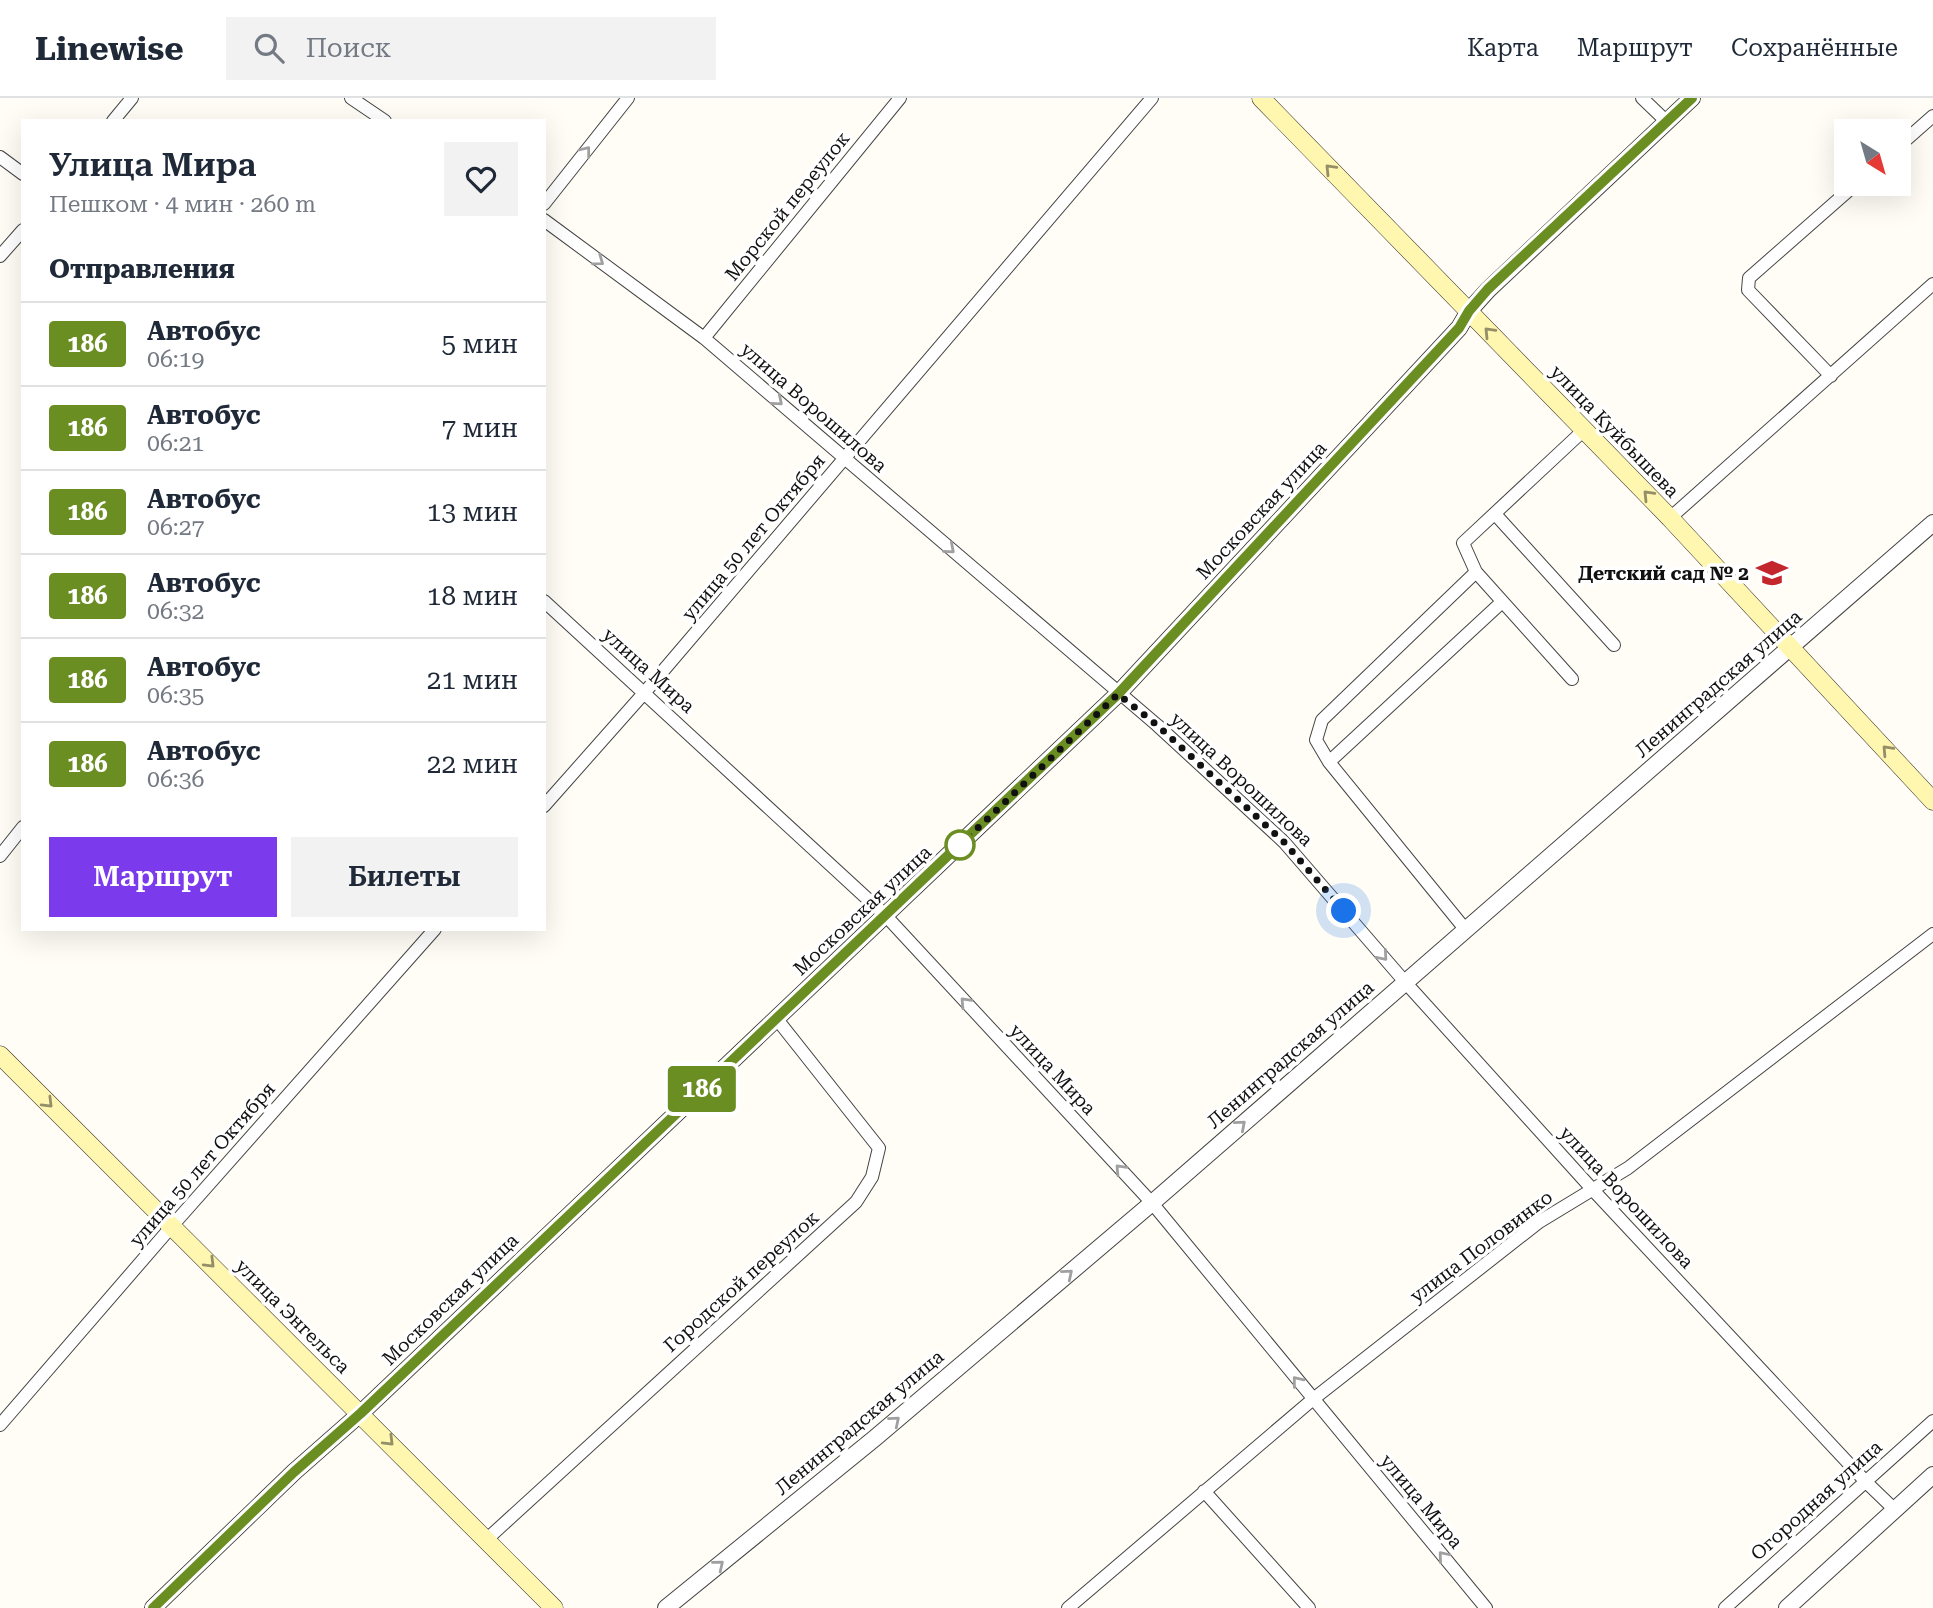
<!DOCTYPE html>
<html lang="ru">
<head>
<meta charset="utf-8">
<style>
	body { margin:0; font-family:"Roboto Serif",serif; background:#f2f2f3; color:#1f2937; height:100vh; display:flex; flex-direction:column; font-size:26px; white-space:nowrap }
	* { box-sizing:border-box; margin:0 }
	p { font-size:23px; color:#747a83 }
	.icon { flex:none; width:38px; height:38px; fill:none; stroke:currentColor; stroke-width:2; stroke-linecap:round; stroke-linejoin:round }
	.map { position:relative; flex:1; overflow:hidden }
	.panel { position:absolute; left:21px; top:21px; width:525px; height:812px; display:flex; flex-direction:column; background:#fff; border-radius:0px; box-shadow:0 7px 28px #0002 }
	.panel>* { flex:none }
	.badge { padding:0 14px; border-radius:5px; font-size:24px; line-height:46px }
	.needle { width:46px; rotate:143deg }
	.controls { position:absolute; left:1834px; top:21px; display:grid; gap:14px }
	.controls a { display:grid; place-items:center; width:77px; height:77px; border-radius:0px; background:#fff; box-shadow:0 7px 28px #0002; font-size:35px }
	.you { position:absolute; width:35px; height:35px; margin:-18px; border:5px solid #fff; border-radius:50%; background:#1a73e8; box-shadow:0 0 0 10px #1a73e833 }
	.map>.badge { position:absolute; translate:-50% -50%; box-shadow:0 0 0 4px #fff }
	h2 { padding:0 28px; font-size:26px; line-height:63px }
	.round { display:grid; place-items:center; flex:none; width:74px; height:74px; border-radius:0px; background:#f2f2f3 }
	.overview { display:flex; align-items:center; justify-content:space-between; height:119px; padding:0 28px }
	h1 { font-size:33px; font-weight:600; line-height:52px }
	.action { display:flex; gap:14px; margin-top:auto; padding:14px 28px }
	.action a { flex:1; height:80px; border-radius:0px; background:#7c3aed; color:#fff; font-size:28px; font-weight:600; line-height:80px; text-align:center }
	.action a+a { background:#f2f2f3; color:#1f2937 }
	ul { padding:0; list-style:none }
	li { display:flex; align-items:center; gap:21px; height:84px; padding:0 28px; border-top:2px solid #e0e1e3 }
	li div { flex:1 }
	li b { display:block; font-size:26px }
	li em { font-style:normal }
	li .badge { min-width:77px; font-weight:700; text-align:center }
	header { display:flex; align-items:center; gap:42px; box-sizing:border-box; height:98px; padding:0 35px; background:#fff; border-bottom:2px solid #e0e1e3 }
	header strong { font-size:33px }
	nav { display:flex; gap:38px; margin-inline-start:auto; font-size:24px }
	.search { width:490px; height:63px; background:#f2f2f3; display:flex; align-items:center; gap:18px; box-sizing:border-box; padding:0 24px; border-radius:0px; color:#747a83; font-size:26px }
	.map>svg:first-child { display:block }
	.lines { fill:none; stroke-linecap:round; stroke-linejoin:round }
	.minor-casing { stroke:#444; stroke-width:14 }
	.tertiary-casing { stroke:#444; stroke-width:18 }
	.secondary-casing { stroke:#333; stroke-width:19 }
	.minor { stroke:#fff; stroke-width:12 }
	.tertiary { stroke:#fff; stroke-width:16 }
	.secondary { stroke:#fff6b0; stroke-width:18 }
	.oneway { stroke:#a0a0a0 }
	.oneway2 { stroke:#948f68 }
	.line-casing { stroke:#fff; stroke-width:16 }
	.line { stroke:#6b8e23; stroke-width:10 }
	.walk { stroke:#111; stroke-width:7; stroke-dasharray:0 12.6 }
	.stop-dot { fill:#fff; stroke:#6b8e23; stroke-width:3.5 }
	.labels { text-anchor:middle; stroke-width:7; stroke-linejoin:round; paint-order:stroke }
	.street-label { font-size:19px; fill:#111; stroke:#fff }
	.poi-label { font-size:19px; font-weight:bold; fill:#111; stroke:#fff; text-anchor:end }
</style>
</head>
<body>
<header>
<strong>Linewise</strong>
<div class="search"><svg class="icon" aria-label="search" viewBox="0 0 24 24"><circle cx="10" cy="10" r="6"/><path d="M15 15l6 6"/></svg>Поиск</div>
<nav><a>Карта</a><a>Маршрут</a><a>Сохранённые</a></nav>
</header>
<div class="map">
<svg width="1933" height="1510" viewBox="0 0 1933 1510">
	<rect width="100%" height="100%" fill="#fffdf5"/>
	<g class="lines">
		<defs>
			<path id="minor" d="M351 0 385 23
				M1642 0 1667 24
				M113 23 132 0
				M1899 48 1933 18
				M0 59 23 76
				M544 106 628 0
				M544 122 704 240 1157 627 1284 744 1405 884 1593 1092 1866 1384 1894 1411
				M0 158 23 132
				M704 240 900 0
				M1831 278 1748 192 1749 180 1856 86
				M1495 416 1614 547
				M1670 420 1933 186
				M1476 474 1572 581
				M544 503 886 818 1152 1105 1486 1510
				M1329 664 1502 504
				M544 708 645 594 1152 0
				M0 758 23 729
				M1465 831 1329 664 1316 642 1322 622 1476 474 1463 445 1584 332
				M0 1327 172 1128 435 831
				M1204 1393 1309 1510
				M486 1442 856 1104 872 1079 879 1050 776 920
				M1068 1510 1312 1302 1539 1124 1628 1070 1933 836
				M1725 1510 1933 1323"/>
			<path id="tertiary" d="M153 1510 294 1374 361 1315 1118 596 1459 230 1469 213 1488 192 1692 0
				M666 1510 875 1340 1152 1105 1933 425
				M1787 1510 1933 1377"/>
			<path id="secondary" d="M1261 0 1670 420 1933 703
				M0 957 554 1510"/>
		</defs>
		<use href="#minor" class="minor-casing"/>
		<use href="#tertiary" class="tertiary-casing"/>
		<use href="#secondary" class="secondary-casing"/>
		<use href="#minor" class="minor"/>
		<use href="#tertiary" class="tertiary"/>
		<use href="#secondary" class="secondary"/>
	</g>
	<defs><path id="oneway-chevron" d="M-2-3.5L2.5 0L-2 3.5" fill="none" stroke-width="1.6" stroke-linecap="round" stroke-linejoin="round" transform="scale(1.75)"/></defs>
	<g class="oneway">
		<use href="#oneway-chevron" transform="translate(586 53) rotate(-52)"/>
		<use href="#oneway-chevron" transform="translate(599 163) rotate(36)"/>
		<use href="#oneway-chevron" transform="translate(778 303) rotate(40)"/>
		<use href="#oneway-chevron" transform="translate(950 451) rotate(41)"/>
		<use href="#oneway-chevron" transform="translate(1383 858) rotate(49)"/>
		<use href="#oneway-chevron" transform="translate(965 904) rotate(-133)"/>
		<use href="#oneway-chevron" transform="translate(1241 1027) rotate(-41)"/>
		<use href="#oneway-chevron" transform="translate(1120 1071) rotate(-133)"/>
		<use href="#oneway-chevron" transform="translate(1068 1176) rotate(-40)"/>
		<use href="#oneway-chevron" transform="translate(1297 1283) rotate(-129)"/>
		<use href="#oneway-chevron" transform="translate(895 1323) rotate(-40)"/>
		<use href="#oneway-chevron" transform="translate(1443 1458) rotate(-130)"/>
		<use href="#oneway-chevron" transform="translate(719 1467) rotate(-39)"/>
	</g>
	<g class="oneway2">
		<use href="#oneway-chevron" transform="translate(1330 71) rotate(-134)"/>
		<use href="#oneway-chevron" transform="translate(1489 234) rotate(-134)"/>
		<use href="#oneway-chevron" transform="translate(1648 397) rotate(-134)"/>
		<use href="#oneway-chevron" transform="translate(1887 652) rotate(-133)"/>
		<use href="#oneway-chevron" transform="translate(48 1005) rotate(45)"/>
		<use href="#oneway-chevron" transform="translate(210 1165) rotate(45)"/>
		<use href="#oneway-chevron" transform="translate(389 1343) rotate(45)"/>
	</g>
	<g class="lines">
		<defs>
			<path id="line" d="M153 1510 294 1374 361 1315 1118 596 1459 230 1469 213 1488 191 1692 0"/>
		</defs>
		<use href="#line" class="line-casing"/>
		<use href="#line" class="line"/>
		<path class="walk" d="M960 747 1118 596 1157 627 1284 744 1344 813"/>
	</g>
	<defs>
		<symbol id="school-bare" viewBox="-9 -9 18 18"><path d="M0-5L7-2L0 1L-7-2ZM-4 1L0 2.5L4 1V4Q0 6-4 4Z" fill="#c4262e" stroke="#fff" stroke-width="2.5" paint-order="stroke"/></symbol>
	</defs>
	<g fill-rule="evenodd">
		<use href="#school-bare" x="1750" y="453" width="44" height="44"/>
	</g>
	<circle class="stop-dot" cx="960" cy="747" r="14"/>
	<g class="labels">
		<g class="street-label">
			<text transform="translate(787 108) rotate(-51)" y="7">Морской переулок</text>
			<text transform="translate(814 309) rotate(41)" y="7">улица Ворошилова</text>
			<text transform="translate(1615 333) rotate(46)" y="7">улица Куйбышева</text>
			<text transform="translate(1261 412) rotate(-47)" y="7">Московская улица</text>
			<text transform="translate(753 439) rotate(-50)" y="7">улица 50 лет Октября</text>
			<text transform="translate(649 572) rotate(42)" y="7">улица Мира</text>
			<text transform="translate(1718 585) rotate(-41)" y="7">Ленинградская улица</text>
			<text transform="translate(1242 681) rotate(43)" y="7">улица Ворошилова</text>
			<text transform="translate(862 812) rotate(-43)" y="7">Московская улица</text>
			<text transform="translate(1290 956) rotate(-41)" y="7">Ленинградская улица</text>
			<text transform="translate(1053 971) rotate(47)" y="7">улица Мира</text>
			<text transform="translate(202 1066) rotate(-49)" y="7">улица 50 лет Октября</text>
			<text transform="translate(1627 1099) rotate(47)" y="7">улица Ворошилова</text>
			<text transform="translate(1481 1148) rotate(-37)" y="7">улица Половинко</text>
			<text transform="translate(741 1183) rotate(-42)" y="7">Городской переулок</text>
			<text transform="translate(450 1201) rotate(-44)" y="7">Московская улица</text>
			<text transform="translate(293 1218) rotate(45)" y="7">улица Энгельса</text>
			<text transform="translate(859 1324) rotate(-40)" y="7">Ленинградская улица</text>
			<text transform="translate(1816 1402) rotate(-42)" y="7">Огородная улица</text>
			<text transform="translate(1422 1403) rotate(50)" y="7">улица Мира</text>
		</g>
		<g class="poi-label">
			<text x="1749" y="482">Детский сад № 2</text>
		</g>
	</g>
</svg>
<div class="controls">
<a><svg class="needle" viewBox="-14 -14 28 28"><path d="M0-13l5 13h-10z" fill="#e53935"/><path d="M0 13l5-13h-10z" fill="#747a83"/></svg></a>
</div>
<div class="you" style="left:1344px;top:813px"></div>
<b class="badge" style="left:702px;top:991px;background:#6b8e23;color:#fff">186</b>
<section class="panel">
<div class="overview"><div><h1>Улица Мира</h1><p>Пешком · 4 мин · 260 m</p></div><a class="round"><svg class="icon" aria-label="heart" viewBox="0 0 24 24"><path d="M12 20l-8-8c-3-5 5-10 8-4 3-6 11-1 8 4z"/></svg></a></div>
<h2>Отправления</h2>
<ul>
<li><span class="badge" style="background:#6b8e23;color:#fff">186</span><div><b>Автобус</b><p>06:19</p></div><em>5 мин</em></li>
<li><span class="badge" style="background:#6b8e23;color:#fff">186</span><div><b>Автобус</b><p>06:21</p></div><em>7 мин</em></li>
<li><span class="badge" style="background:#6b8e23;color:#fff">186</span><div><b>Автобус</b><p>06:27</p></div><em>13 мин</em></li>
<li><span class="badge" style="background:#6b8e23;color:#fff">186</span><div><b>Автобус</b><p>06:32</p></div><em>18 мин</em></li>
<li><span class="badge" style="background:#6b8e23;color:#fff">186</span><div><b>Автобус</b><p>06:35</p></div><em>21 мин</em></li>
<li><span class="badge" style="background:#6b8e23;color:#fff">186</span><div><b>Автобус</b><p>06:36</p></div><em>22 мин</em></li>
</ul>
<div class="action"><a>Маршрут</a><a>Билеты</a></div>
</section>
</div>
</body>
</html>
